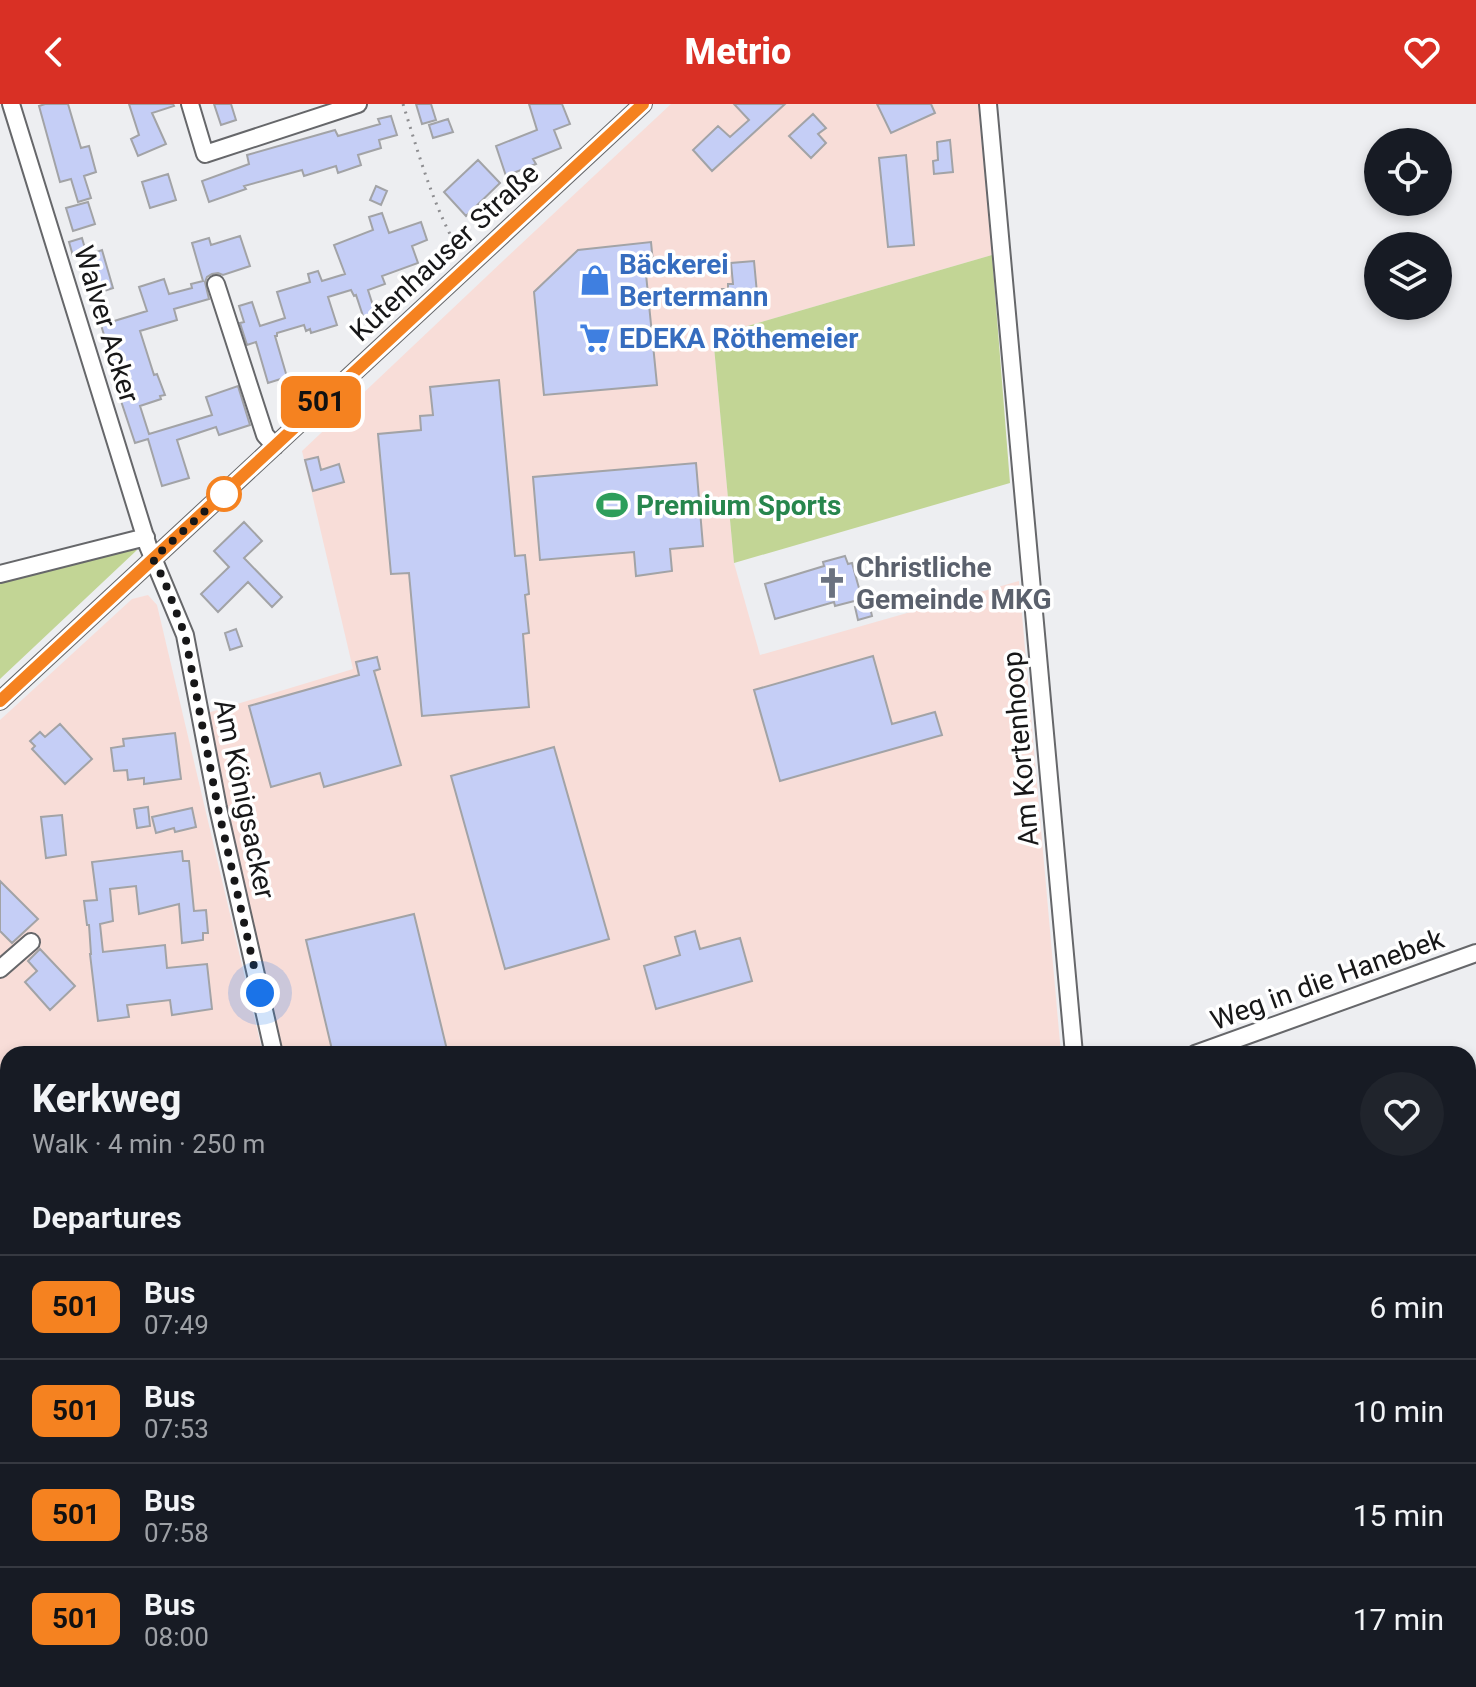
<!DOCTYPE html>
<html lang="en">
<head>
<meta charset="utf-8">
<style>
	body { margin:0; font-family:Roboto,sans-serif; background:#20242c; color:#f1f3f6; height:100vh; display:flex; flex-direction:column; font-size:30px; white-space:nowrap }
	* { box-sizing:border-box; margin:0 }
	p { font-size:26px; color:#9ea1a6 }
	.icon { flex:none; width:44px; height:44px; fill:none; stroke:currentColor; stroke-width:2; stroke-linecap:round; stroke-linejoin:round }
	.map { position:relative; flex:1; overflow:hidden }
	.panel { position:absolute; left:0px; top:942px; width:1476px; height:642px; display:flex; flex-direction:column; background:#171b24; border-radius:24px 24px 0 0; box-shadow:0 4px 12px #0003 }
	.panel>* { flex:none }
	.badge { padding:0 16px; border-radius:12px; font-size:28px; line-height:52px }
	.controls { position:absolute; left:1364px; top:24px; display:grid; gap:16px }
	.controls a { display:grid; place-items:center; width:88px; height:88px; border-radius:50%; background:#171b24; box-shadow:0 4px 12px #0003; font-size:40px }
	.you { position:absolute; width:40px; height:40px; margin:-20px; border:6px solid #fff; border-radius:50%; background:#1a73e8; box-shadow:0 0 0 12px #1a73e833 }
	.map>.badge { position:absolute; translate:-50% -50%; box-shadow:0 0 0 4px #fff }
	h2 { padding:0 32px; font-size:30px; line-height:72px }
	.round { display:grid; place-items:center; flex:none; width:84px; height:84px; border-radius:42px; background:#20242c }
	.summary { display:flex; align-items:center; justify-content:space-between; height:136px; padding:0 32px }
	h1 { font-size:38px; font-weight:800; line-height:60px }
	ul { padding:0; list-style:none }
	li { display:flex; align-items:center; gap:24px; height:104px; padding:0 32px; border-top:2px solid #363941 }
	li div { flex:1 }
	li b { display:block; font-size:30px }
	li em { font-style:normal }
	li .badge { min-width:88px; font-weight:700; text-align:center }
	header { display:flex; justify-content:space-between; align-items:center; height:104px; padding:0 32px; background:#d93025; color:#fff; font-size:36px; font-weight:800 }
	.map>svg:first-child { display:block }
	.commercial { fill:#f8ddd8 }
	.green { fill:#c2d595 }
	.building { fill:#c5cef6; stroke:#a2a3a6; stroke-width:2 }
	.lines { fill:none; stroke-linecap:round; stroke-linejoin:round }
	.minor-casing { stroke:#66676a; stroke-width:20 }
	.path { stroke:#8e8e91; stroke-width:3; stroke-dasharray:2 6; stroke-linecap:butt }
	.minor { stroke:#fff; stroke-width:16 }
	.line-casing { stroke:#fff; stroke-width:18 }
	.line { stroke:#f58220; stroke-width:12 }
	.walk { stroke:#171718; stroke-width:8; stroke-dasharray:0 14.4 }
	.stop-dot { fill:#fff; stroke:#f58220; stroke-width:4 }
	.labels { text-anchor:middle; stroke-width:7; stroke-linejoin:round; paint-order:stroke }
	.street-label { font-size:28px; fill:#171718; stroke:#fff }
	.shop-label { font-size:28px; font-weight:bold; fill:#366cbe; stroke:#fff; text-anchor:start }
	.leisure-label { font-size:28px; font-weight:bold; fill:#27864d; stroke:#fff; text-anchor:start }
	.worship-label { font-size:28px; font-weight:bold; fill:#5b616d; stroke:#fff; text-anchor:start }
</style>
</head>
<body>
<header><svg class="icon" aria-label="back" viewBox="0 0 24 24"><path d="M15 5l-7 7 7 7"/></svg>Metrio<svg class="icon" aria-label="heart" viewBox="0 0 24 24"><path d="M12 20l-8-8c-3-5 5-10 8-4 3-6 11-1 8 4z"/></svg></header>
<div class="map">
<svg width="1476" height="1583" viewBox="0 0 1476 1583">
	<rect width="100%" height="100%" fill="#edeef1"/>
	<path class="commercial" d="M671 0H978L992 151 713 232 734 459 760 551 1019 477 1061 950H280L204 610 353 565 302 347 505 155Z
		M148 491 157 501 263 950H8V1220L0 1221V616L132 495Z"/>
	<path class="green" d="M992 151 1010 379 734 459 713 232Z
		M126 443 137 446 0 575V478Z"/>
	<path class="building" d="M45 0H68L81 44 89 42 96 68 84 72 91 94 78 98 71 75 60 78 39 2Z
		M129 0H173L174 2 152 9 166 40 138 52 131 35 139 31Z
		M214 0H231L236 16 221 21Z
		M416 0H431L436 16 422 20Z
		M529 0H562L570 20 554 26 561 44 533 55 536 60 506 72 496 42 537 26Z
		M734 0H785L712 67 693 46 718 22 730 33 749 16Z
		M877 0H931L935 9 891 29Z
		M813 10 826 24 818 30 826 39 811 54 789 32Z
		M391 12 397 31 379 36 381 44 358 51 361 61 338 69 336 62 304 72 302 66 244 82 246 85 209 98 202 77 249 60 247 51 335 26 338 32 380 20 378 15Z
		M448 15 453 28 433 34 429 21Z
		M950 36 953 68 934 70 933 57 938 56 937 38Z
		M906 51 914 141 888 143 879 54Z
		M478 56 500 79 466 112 444 88Z
		M168 70 176 96 150 104 142 78Z
		M376 82 387 87 381 101 370 96Z
		M88 98 95 120 73 127 66 104Z
		M382 109 389 129 421 118 427 136 412 142 418 159 382 172 385 180 368 186 376 211 364 215 356 191 354 192 351 186 328 193 337 221 311 229 310 225 306 227 304 221 277 229V232H275L287 273 268 279 256 238 247 241 240 219 244 218 239 202 252 198 260 222 285 214 277 188 310 178 308 170 318 167 322 177 345 170 334 141 373 126 369 113Z
		M240 132 250 162 223 171 218 169 212 170 207 173 205 178 209 195 174 205 177 216 140 227 154 271 157 270 165 291 160 292 161 295 140 302 149 330 212 311 206 293 238 282 250 321 219 331 216 323 177 336 189 374 162 382 148 335 135 339 117 285 120 284 101 221 147 207 139 183 164 175 169 190 192 184 191 180 203 177 192 139 209 134 211 141Z
		M82 134 86 148 73 152 69 138Z
		M651 138 654 169 646 170 657 281 544 291 534 188 578 146Z
		M102 146 113 184 92 191 80 154Z
		M754 157 758 200 736 202 735 198 723 199 722 185H728V180H733L731 159Z
		M499 276 515 452 525 451 529 490 525 491 529 529 523 530 529 603 422 612 409 469 391 470 378 330 421 326 420 312 433 311 430 283Z
		M318 353 321 366 339 360 344 378 313 387 305 356Z
		M696 359 703 442 670 445 672 467 636 472 634 448 540 456 533 373Z
		M244 418 262 437 244 454 282 493 272 503 248 478 218 508 201 490 229 463 214 447Z
		M845 452 848 460 852 459 862 495 835 502 834 498 775 515 765 480 824 462 823 458Z
		M869 499 872 512 858 516 855 503Z
		M236 525 242 542 230 546 225 529Z
		M873 552 892 620 935 608 942 631 780 677 754 586Z
		M377 553 380 565 374 567 401 661 324 683 320 669 271 683 249 602 359 571 356 558Z
		M60 620 92 655 65 680 32 645 35 642 30 637 40 628 45 633Z
		M175 629 181 675 144 680V674L128 676 127 666 114 667 111 644 124 642 123 635Z
		M554 643 609 835 505 865 451 672Z
		M148 703 150 722 137 724 134 705Z
		M192 704 196 723 175 728 174 724 156 729 152 713Z
		M62 711 66 751 46 754 41 713Z
		M182 747 183 757H189L194 807 206 806 208 829H203V836L182 839 179 800 139 810 136 782 110 785 113 817 100 820 103 848 165 841 167 864 207 860 212 905 172 911 170 896 127 901 129 913 98 917 90 850H91L89 821H87L84 797 97 796 92 758Z
		M0 777 38 815 12 839 0 827Z
		M414 810 448 950H333L306 836Z
		M695 827 700 845 740 834 752 877 656 905 644 862 680 851 675 833Z
		M40 845 75 882 50 906 25 878 37 867 28 857Z"/>
	<g class="lines">
		<defs>
			<path id="minor" d="M11 0 148 442 185 531 218 704 274 950
				M190 0 205 50 358 0
				M988 0 1074 950
				M216 180 265 331 275 342
				M0 470 146 433
				M0 597 643 0
				M0 865 31 838
				M1195 950 1476 849
				M0 1004 8 998
				M0 1245 8 1244
				M416 1576 418 1583
				M1131 1576 1132 1583
				M1357 1576 1358 1583"/>
		</defs>
		<use href="#minor" class="minor-casing"/>
		<path class="path" d="M403 0C419 51 433 102 460 149"/>
		<use href="#minor" class="minor"/>
	</g>
	<g class="lines">
		<defs>
			<path id="line" d="M0 597 643 0"/>
		</defs>
		<use href="#line" class="line-casing"/>
		<use href="#line" class="line"/>
		<path class="walk" d="M224 390 230 384 153 455 164 476 185 531 218 704 260 889"/>
	</g>
	<defs>
		<symbol id="shop-bare" viewBox="-9 -9 18 18"><path d="M-5-2.5h2.3a2.7 3.5 0 0 1 5.4 0H5L5.5 6h-11ZM-1.5-2.5h3a1.5 2.3 0 0 0-3 0Z" fill="#3f7fe0" stroke="#fff" stroke-width="2.5" paint-order="stroke"/></symbol>
		<symbol id="supermarket-bare" viewBox="-9 -9 18 18"><path d="M-6-5.5h2.5l.6 2H6L4.5 2H-2.5L-4.4-4H-6ZM-1.5 3.2a1.3 1.3 0 1 0 .1 0ZM3 3.2a1.3 1.3 0 1 0 .1 0Z" fill="#3f7fe0" stroke="#fff" stroke-width="2.5" paint-order="stroke"/></symbol>
		<symbol id="stadium-bare" viewBox="-9 -9 18 18"><path d="M0-5a6.5 5 0 1 0 0 10a6.5 5 0 1 0 0-10ZM-3.5-1.8h7v3.6h-7Z" fill="#2e9e5b" stroke="#fff" stroke-width="2.5" paint-order="stroke"/></symbol>
		<symbol id="church-bare" viewBox="-9 -9 18 18"><path d="M-1.2-6h2.4v3.5h3.3v2.4h-3.3V6h-2.4V-.1h-3.3v-2.4h3.3Z" fill="#6b7280" stroke="#fff" stroke-width="2.5" paint-order="stroke"/></symbol>
	</defs>
	<g fill-rule="evenodd">
		<use href="#shop-bare" x="573" y="154" width="44" height="44"/>
		<use href="#supermarket-bare" x="573" y="212" width="44" height="44"/>
		<use href="#stadium-bare" x="590" y="379" width="44" height="44"/>
		<use href="#church-bare" x="810" y="457" width="44" height="44"/>
	</g>
	<circle class="stop-dot" cx="224" cy="390" r="16"/>
	<g class="labels">
		<g class="street-label">
			<text transform="translate(444 148) rotate(-43)" y="10">Kutenhauser Straße</text>
			<text transform="translate(107 220) rotate(73)" y="10">Walver Acker</text>
			<text transform="translate(1020 645) rotate(-95)" y="10">Am Kortenhoop</text>
			<text transform="translate(245 695) rotate(78)" y="10">Am Königsacker</text>
			<text transform="translate(1327 875) rotate(-20)" y="10">Weg in die Hanebek</text>
		</g>
		<g class="shop-label">
			<text x="619" y="170">Bäckerei<tspan x="619" dy="32">Bertermann</tspan></text>
			<text x="619" y="244">EDEKA Röthemeier</text>
		</g>
		<g class="leisure-label">
			<text x="636" y="411">Premium Sports</text>
		</g>
		<g class="worship-label">
			<text x="856" y="473">Christliche<tspan x="856" dy="32">Gemeinde MKG</tspan></text>
		</g>
	</g>
</svg>
<div class="controls">
<a><svg class="icon" aria-label="locate" viewBox="0 0 24 24"><circle cx="12" cy="12" r="6"/><path d="M12 2v4M12 18v4M2 12h4M18 12h4"/></svg></a>
<a><svg class="icon" aria-label="layers" viewBox="0 0 24 24"><path d="M12 4l9 5-9 5-9-5zM3 14l9 5 9-5"/></svg></a>
</div>
<div class="you" style="left:260px;top:889px"></div>
<b class="badge" style="left:321px;top:298px;background:#f58220;color:#111">501</b>
<section class="panel">
<div class="summary"><div><h1>Kerkweg</h1><p>Walk · 4 min · 250 m</p></div><a class="round"><svg class="icon" aria-label="heart" viewBox="0 0 24 24"><path d="M12 20l-8-8c-3-5 5-10 8-4 3-6 11-1 8 4z"/></svg></a></div>
<h2>Departures</h2>
<ul>
<li><span class="badge" style="background:#f58220;color:#111">501</span><div><b>Bus</b><p>07:49</p></div><em>6 min</em></li>
<li><span class="badge" style="background:#f58220;color:#111">501</span><div><b>Bus</b><p>07:53</p></div><em>10 min</em></li>
<li><span class="badge" style="background:#f58220;color:#111">501</span><div><b>Bus</b><p>07:58</p></div><em>15 min</em></li>
<li><span class="badge" style="background:#f58220;color:#111">501</span><div><b>Bus</b><p>08:00</p></div><em>17 min</em></li>
</ul>
</section>
</div>
</body>
</html>
